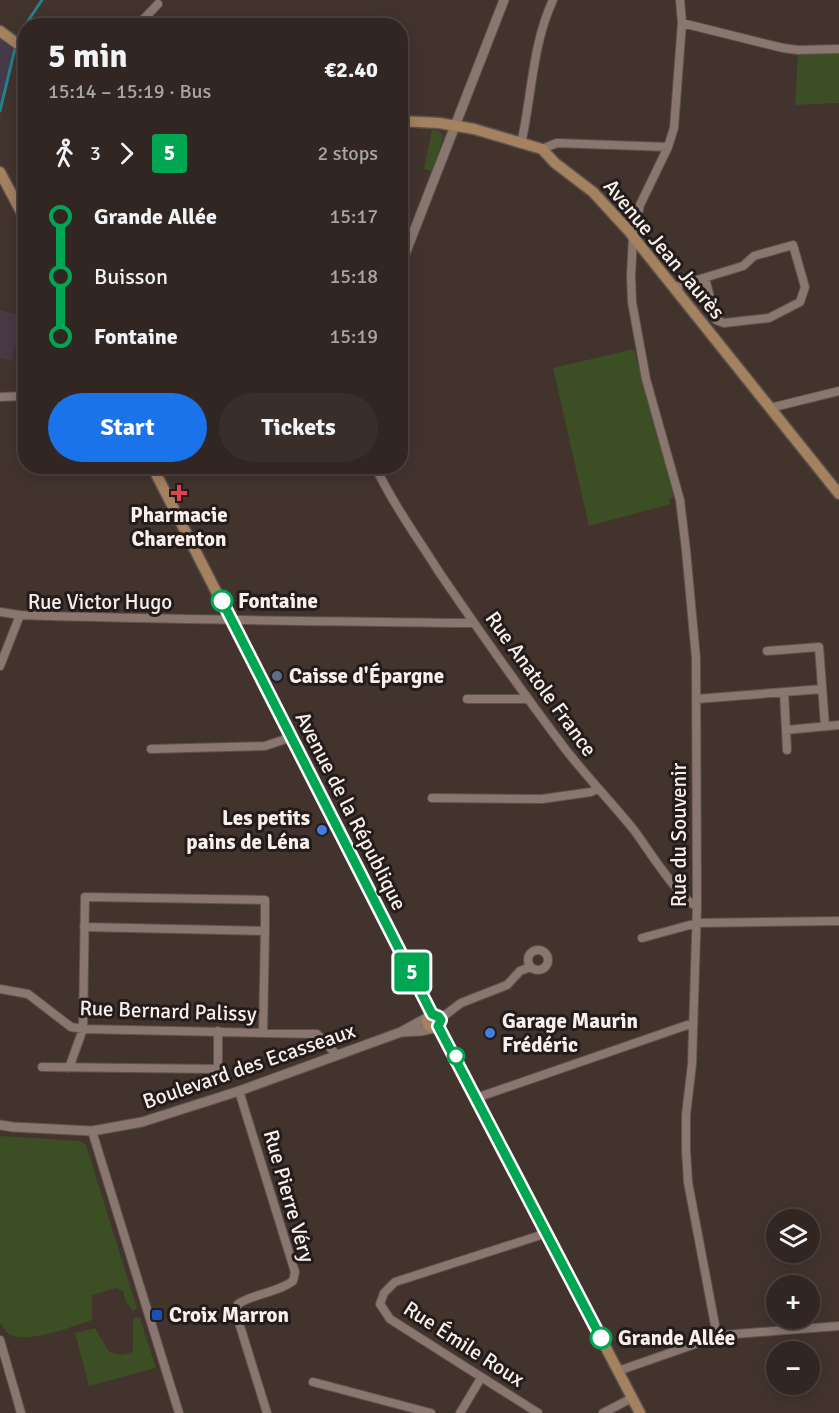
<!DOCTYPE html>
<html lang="en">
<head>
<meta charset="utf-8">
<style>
	body { margin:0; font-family:Signika,sans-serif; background:#3a2e2a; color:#f1f3f6; height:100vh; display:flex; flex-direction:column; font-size:22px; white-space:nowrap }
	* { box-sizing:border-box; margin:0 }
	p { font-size:20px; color:#a8a5a5 }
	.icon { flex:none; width:33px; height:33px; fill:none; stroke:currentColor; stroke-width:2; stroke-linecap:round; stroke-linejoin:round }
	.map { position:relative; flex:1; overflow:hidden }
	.side { position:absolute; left:18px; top:18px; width:390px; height:456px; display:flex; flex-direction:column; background:#322622; border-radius:24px; box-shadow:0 3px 15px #0003,0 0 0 2px #4d4340 }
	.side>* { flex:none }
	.badge { padding:0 12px; border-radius:4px; font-size:21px; line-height:39px }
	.controls { position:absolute; left:766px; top:1209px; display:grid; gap:12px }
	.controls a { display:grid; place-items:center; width:54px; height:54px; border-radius:50%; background:#322622; box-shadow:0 3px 15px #0003,0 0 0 2px #4d4340; font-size:30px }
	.map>.badge { position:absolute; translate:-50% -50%; box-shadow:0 0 0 3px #fff }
	.legs { display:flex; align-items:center; gap:9px; height:66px; padding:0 30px; font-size:20px }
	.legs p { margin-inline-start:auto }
	.summary { display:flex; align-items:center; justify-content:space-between; height:102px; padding:0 30px }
	h1 { font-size:33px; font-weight:800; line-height:45px }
	.action { display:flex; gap:12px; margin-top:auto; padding:12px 30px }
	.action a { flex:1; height:69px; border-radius:36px; background:#1a73e8; color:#fff; font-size:24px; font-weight:800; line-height:69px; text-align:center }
	.action a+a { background:#3a2e2a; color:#f1f3f6 }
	ul { padding:0 30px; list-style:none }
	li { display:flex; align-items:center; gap:21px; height:60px; font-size:22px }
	li i { display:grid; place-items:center; width:9px; height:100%; margin:0 8px; background:currentColor }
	li i::after { content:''; width:15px; height:15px; margin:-8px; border:4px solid; border-radius:50%; background:#322622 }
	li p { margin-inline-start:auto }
	li:first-child i { background:linear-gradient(#0000 50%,currentColor 0) }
	li:last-child i { background:linear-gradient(currentColor 50%,#0000 0) }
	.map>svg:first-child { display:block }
	.industrial { fill:#453a49 }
	.education { fill:#493945 }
	.green { fill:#3b4e24 }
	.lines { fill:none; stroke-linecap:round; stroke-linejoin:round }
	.stream { stroke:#25808e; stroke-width:3 }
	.minor-casing { stroke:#5e514d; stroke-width:10 }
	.tertiary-casing { stroke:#5e514d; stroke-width:11 }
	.secondary-casing { stroke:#5e514d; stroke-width:13 }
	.minor { stroke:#88766f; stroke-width:8 }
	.tertiary { stroke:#88766f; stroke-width:9 }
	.secondary { stroke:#a4815f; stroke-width:10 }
	.line-1-casing { stroke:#fff; stroke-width:14 }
	.line-1 { stroke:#00a651; stroke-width:9 }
	.health-dot { fill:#e0444e; stroke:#231c1a; stroke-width:2 }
	.stop-1-dot { fill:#fff; stroke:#00a651; stroke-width:3 }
	.service-dot { fill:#5c6f8a; stroke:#231c1a; stroke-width:2 }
	.shop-dot { fill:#3f7fe0; stroke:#231c1a; stroke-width:2 }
	.transit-dot { fill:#1a4fb4; stroke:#231c1a; stroke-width:2 }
	.labels { text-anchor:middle; stroke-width:6; stroke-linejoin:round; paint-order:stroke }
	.street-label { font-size:21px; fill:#f9efeb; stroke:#231c1a }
	.poi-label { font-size:21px; font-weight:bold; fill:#f9efeb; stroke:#231c1a; text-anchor:start }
	.stop-label { font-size:21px; font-weight:bold; fill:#f9efeb; stroke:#231c1a; text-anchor:start }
</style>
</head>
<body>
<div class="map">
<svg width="839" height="1413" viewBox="0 0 839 1413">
	<rect width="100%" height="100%" fill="#42332d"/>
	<path class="industrial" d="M0 39 15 51 0 111Z"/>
	<path class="education" d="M0 310 25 317V348L15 345 12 361 0 358Z"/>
	<path class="green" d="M798 53H839V103L795 105Z
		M432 130 439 131 444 136 432 171 424 169Z
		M634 349 674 497 669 499 671 504 589 526 553 368Z
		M0 1136 80 1141 86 1145 137 1308 133 1311 126 1302 123 1291 116 1288 92 1295V1320C74 1326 26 1345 9 1334 6 1332 3 1327 0 1323Z
		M136 1317 140 1318 156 1368 89 1386 75 1333 95 1328 109 1352 122 1355 130 1353 133 1350V1320Z"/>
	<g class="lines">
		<path class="stream" d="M0 111 18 36 42 0"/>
		<defs>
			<path id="minor" d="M682 23 783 48 798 50 839 49
				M137 26 158 4
				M521 144C532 96 532 45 553 0
				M542 149 557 143 668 147
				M674 287 743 266 754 256 793 245 805 287 800 302 769 318 724 323 716 320 705 278
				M0 397 26 396
				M770 408 839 391
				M375 466C393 504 417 537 439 572 480 632 522 692 566 750 588 778 612 803 634 830 645 845 682 903 697 906
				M0 612 20 615
				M767 651 819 647 825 726
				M0 666 20 615C171 620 322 621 473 623
				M784 692 787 750
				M467 699H528
				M697 699 822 689
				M786 730 839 725
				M151 749 265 746 292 737
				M432 798 542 799 591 792 597 789
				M84 927 265 931 263 1032
				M642 938 697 923 839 921
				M528 960a10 10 0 1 1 20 0a10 10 0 1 1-20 0Z
				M0 989 28 994 71 1027 83 1029 317 1034 337 1055
				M440 1019 461 1003 507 985 520 971 530 967
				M42 1067 218 1069V1031
				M69 1068 83 1029 85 897 265 900V931
				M239 1091 295 1272 293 1281C277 1293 255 1293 238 1304L236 1313 267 1413
				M476 1098 693 1023
				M92 1131 179 1413
				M714 1332 723 1335 839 1326
				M0 1340 21 1413
				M618 1371 704 1341C712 1336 714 1334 715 1325L688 1182 686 1150V1115L692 1064 697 906 696 658 686 550 680 500 646 379 632 302 631 276 633 237 640 205 668 147 674 128 682 23 680 0
				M313 1382 431 1413
				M460 1413 481 1378
				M538 1413 390 1319 380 1304 384 1293 395 1282 538 1236 545 1232
				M603 1413 632 1398"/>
			<path id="tertiary" d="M400 267 504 0
				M403 1032 421 1031 434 1028
				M0 1125 13 1127 92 1131 142 1122 239 1091 401 1032 428 1017"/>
			<path id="secondary" d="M0 31 26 50
				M400 121 439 123 474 129 542 149 555 163 593 192 627 229 839 494
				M0 172 26 221
				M152 466 432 1014
				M427 1021a7 7 0 1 1 14 0a7 7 0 1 1-14 0Z
				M438 1026 640 1413"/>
		</defs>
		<use href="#minor" class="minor-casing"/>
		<use href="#tertiary" class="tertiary-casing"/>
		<use href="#secondary" class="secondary-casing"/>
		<use href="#minor" class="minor"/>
		<use href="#tertiary" class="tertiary"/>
		<use href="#secondary" class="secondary"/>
	</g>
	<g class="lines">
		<defs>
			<path id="line-1" d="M222 601 432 1014 439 1017 441 1020 438 1026 601 1338"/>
		</defs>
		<use href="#line-1" class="line-1-casing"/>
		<use href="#line-1" class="line-1"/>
	</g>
	<path class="health-dot" d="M176 484h6v6h6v6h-6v6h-6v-6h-6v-6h6z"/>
	<g class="stop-1-dot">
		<circle cx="222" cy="601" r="10"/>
		<circle cx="456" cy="1056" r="8"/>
		<circle cx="601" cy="1338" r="10"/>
	</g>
	<circle class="service-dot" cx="277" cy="676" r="6"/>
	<g class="shop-dot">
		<circle cx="322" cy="830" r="6"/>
		<circle cx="490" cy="1033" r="6"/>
	</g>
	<rect class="transit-dot" x="151" y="1309" width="12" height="12" rx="3"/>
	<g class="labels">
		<g class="street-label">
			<text transform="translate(664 249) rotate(50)" y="7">Avenue Jean Jaurès</text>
			<text x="100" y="609">Rue Victor Hugo</text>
			<text transform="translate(541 684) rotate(54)" y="7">Rue Anatole France</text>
			<text transform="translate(351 811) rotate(63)" y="7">Avenue de la République</text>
			<text transform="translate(679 835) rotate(-90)" y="7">Rue du Souvenir</text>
			<text transform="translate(168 1011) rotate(2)" y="7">Rue Bernard Palissy</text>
			<text transform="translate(249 1066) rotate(-19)" y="7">Boulevard des Ecasseaux</text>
			<text transform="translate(289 1196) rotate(74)" y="7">Rue Pierre Véry</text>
			<text transform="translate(464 1344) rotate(33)" y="7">Rue Émile Roux</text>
		</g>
		<g class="poi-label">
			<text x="179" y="522" text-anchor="middle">Pharmacie<tspan x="179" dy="24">Charenton</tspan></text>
			<text x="289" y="683">Caisse d'Épargne</text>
			<text x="310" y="825" text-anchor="end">Les petits<tspan x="310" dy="24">pains de Léna</tspan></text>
			<text x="502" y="1028">Garage Maurin<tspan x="502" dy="24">Frédéric</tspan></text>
			<text x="169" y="1322">Croix Marron</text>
		</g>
		<g class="stop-label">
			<text x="238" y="608">Fontaine</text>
			<text x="618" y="1345">Grande Allée</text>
		</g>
	</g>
</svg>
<div class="controls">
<a><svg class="icon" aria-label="layers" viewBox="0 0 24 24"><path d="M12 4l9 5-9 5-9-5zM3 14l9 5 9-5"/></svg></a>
<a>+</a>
<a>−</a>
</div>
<b class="badge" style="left:412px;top:972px;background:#00a651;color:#fff">5</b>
<section class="side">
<div class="summary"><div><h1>5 min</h1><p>15:14 – 15:19 · Bus</p></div><b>€2.40</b></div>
<div class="legs"><svg class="icon" aria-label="walk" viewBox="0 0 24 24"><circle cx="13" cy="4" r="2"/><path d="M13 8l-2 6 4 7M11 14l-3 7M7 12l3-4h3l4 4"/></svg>3<svg class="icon" aria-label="forward" viewBox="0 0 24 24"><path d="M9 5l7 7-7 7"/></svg><b class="badge" style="background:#00a651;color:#fff">5</b><p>2 stops</p></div>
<ul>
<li><i style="color:#00a651"></i><b>Grande Allée</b><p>15:17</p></li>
<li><i style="color:#00a651"></i><span>Buisson</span><p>15:18</p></li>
<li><i style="color:#00a651"></i><b>Fontaine</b><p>15:19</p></li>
</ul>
<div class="action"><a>Start</a><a>Tickets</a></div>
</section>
</div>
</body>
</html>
